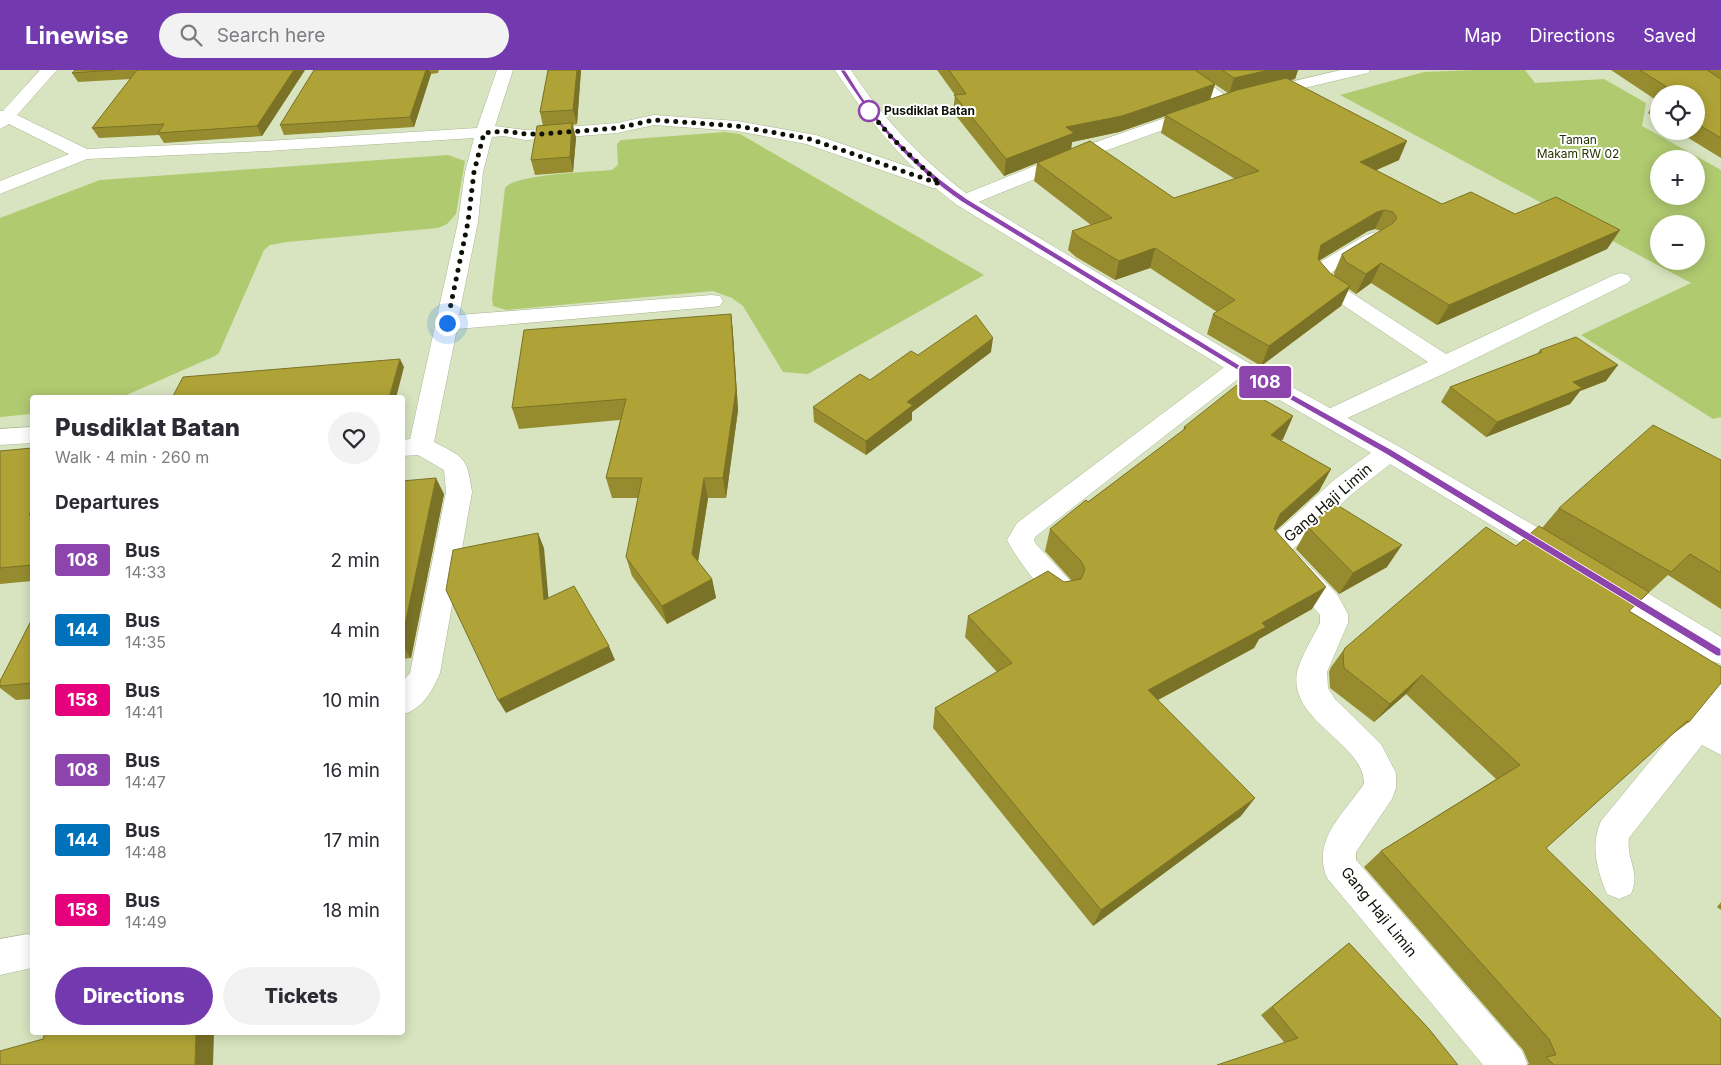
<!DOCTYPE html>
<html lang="en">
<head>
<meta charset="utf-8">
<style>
	body { margin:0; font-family:Inter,sans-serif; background:#f2f2f3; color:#2b2b33; height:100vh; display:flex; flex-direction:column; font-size:19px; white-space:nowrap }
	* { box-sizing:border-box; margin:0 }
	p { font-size:16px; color:#7c7c81 }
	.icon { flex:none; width:28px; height:28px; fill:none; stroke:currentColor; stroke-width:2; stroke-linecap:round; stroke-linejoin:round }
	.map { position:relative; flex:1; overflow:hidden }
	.details { position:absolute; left:30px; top:325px; width:375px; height:640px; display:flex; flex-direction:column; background:#fff; border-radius:5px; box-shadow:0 2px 12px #0003 }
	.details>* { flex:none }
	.badge { padding:0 10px; border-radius:4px; font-size:18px; line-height:32px }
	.controls { position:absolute; left:1650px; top:15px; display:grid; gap:10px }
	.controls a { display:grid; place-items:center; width:55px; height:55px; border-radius:50%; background:#fff; box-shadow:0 2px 12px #0003; font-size:25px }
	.you { position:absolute; width:25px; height:25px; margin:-12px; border:4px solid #fff; border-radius:50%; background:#1a73e8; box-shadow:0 0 0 8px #1a73e833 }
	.map>.badge { position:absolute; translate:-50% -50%; box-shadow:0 0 0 2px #fff }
	h2 { padding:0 25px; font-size:19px; line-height:45px }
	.round { display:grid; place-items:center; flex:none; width:52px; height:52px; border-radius:26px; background:#f2f2f3 }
	.head { display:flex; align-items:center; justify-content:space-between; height:85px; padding:0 25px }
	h1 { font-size:24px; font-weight:800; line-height:38px }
	.cta { display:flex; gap:10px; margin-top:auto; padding:10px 25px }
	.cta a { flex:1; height:58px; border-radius:30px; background:#7339af; color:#fff; font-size:20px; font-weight:800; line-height:58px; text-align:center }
	.cta a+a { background:#f2f2f3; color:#2b2b33 }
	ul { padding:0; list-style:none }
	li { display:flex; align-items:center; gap:15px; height:70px; padding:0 25px }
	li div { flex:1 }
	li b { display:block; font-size:19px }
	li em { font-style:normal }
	li .badge { min-width:55px; font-weight:700; text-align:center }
	header { display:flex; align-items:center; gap:30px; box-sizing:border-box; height:70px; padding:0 25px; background:#7339af; color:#fff }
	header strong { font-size:24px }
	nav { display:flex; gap:28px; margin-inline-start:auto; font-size:18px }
	.search { width:350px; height:45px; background:#f2f2f3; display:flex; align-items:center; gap:12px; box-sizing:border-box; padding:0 18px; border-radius:28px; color:#7c7c81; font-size:19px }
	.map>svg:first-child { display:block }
	.green { fill:#b0ca70; fill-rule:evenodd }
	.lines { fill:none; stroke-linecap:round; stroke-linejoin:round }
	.minor-casing { stroke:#abb693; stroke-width:1 }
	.major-casing { stroke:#abb693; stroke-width:1 }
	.minor { fill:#fff; fill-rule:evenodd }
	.major { fill:#fff; fill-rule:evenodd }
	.wall { fill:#968c2f; fill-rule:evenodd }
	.shaded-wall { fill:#7a7226 }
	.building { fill:#afa337; stroke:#7a7226 }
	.line { fill:#8e44ad; stroke:#fff }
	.walk { stroke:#0e1206; stroke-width:5; stroke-dasharray:0 9 }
	.stop-dot { fill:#fff; stroke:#8e44ad; stroke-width:2.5 }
	.labels { text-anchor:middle; stroke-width:4; stroke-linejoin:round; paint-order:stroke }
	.far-stop-label { font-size:12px; font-weight:bold; fill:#0e1206; stroke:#fff; text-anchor:start }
	.far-park-label { font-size:12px; fill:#273300; stroke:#fff }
	.street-label { font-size:15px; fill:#0e1206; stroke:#fff }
</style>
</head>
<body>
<header>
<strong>Linewise</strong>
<div class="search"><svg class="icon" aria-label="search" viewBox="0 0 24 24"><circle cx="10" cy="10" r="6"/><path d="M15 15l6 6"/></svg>Search here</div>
<nav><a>Map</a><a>Directions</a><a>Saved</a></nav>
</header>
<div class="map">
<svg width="1721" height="995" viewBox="0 0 1721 995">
	<rect width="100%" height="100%" fill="#d7e4bf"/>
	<path class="green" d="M1474 0H1525L1535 13 1604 9 1646 33 1642 56 1721 100V347L1713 349 1581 265 1691 213 1340 25 1424 2ZM1659 89H1696V126H1659ZM1659 154H1696V191H1659Z
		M725 62 740 64 984 205 808 304 783 302 743 236 732 228 713 221 506 240 493 236 492 229 505 118C514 104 592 102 612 100L618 95 617 74 621 70Z
		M448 85 465 91 456 144 447 154 438 158 287 172 270 175 264 180 219 283 215 286 122 327 32 328V344L0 347V148L100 110Z"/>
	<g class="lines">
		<defs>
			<path id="minor" d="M40 0H57L17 45 87 79 267 71 477 58 497 0H513L495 56 525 60 542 59 617 53 654 45 737 51 816 65 947 110 949 114 947 118H933L806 74 737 61 654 55 617 63 542 69 525 70 504 66 492 67 483 102 478 152 459 245 712 225 720 226 723 231 720 236 712 237 457 259 434 372C465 388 467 387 472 422L440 603C432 622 423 638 402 645V612L410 603 446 422 444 400 418 385 402 386V370L410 369 458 152 465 102 474 68 267 81 87 89 0 124V111L69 84 9 54 0 59V41H3Z
				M1173 0H1191L1234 32 1232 36H1220Z
				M1341 0H1370L1368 3 1262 28 1254 23 1256 20Z
				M1199 36 1205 37 1207 41 1205 45 1091 86 971 135H957L955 131 957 127 1079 78Z
				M1373 163 1380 165 1383 169 1380 173 1332 202 1331 206 1336 213 1446 284 1614 205 1621 203 1628 205 1631 209 1628 213 1454 299 1330 356 1322 354 1318 348 1322 342 1428 292 1322 221 1311 207 1315 195 1366 165Z
				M1239 290 1247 292 1250 297 1247 302 1035 467 1034 470 1036 474 1073 514 1077 522 1073 530C1066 532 1060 534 1054 530 1041 522 1014 484 1007 470L1017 453 1231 292Z
				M32 357V373L0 375V359Z
				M1389 373 1398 376 1401 382 1398 388 1352 424 1293 479 1337 524 1348 544V553L1327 602 1328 618 1335 629 1381 674 1396 703V718L1392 729 1356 782V790L1522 981 1528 995H1483L1327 808C1311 771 1344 743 1364 714 1364 672 1288 652 1297 602 1300 588 1313 567 1320 553V545L1264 480 1270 468 1334 410 1380 376Z
				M1721 614V685L1702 675 1629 768C1626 791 1641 801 1631 824L1619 829 1607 824C1597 800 1590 775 1601 751L1710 618Z
				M28 864 32 866V898L0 905V869Z"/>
			<path id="major" d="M835 0H851C884 50 923 91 971 127L1247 292 1398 376 1571 477 1575 484 1571 491 1561 494 1551 491 1380 388 1231 302 957 135C907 97 869 52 835 0Z
				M1606 501 1616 504 1721 567V594L1711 591 1596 520 1592 512 1596 504Z"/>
		</defs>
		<use href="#minor" class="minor-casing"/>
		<use href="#major" class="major-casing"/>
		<use href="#minor" class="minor"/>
		<use href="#major" class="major"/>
	</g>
	<path class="wall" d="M75 0H305L262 66 164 73 159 65 99 68 92 58 131 9 78 12 72 3Z
		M314 0H439L438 3 431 4 414 57 284 65 280 55Z
		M548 0H581L577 54 573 55 576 68 573 102 535 105 531 90 543 56 540 42Z
		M937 0H1298L1295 9 1289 10 1399 90 1376 100 1442 134 1515 144 1620 160 1607 179 1437 255 1371 213 1356 224 1349 219 1341 236 1261 296 1207 264 1213 244 1217 242 1150 198 1115 210 1076 187 1068 180 1072 161 1091 155 1034 111 1037 93 1004 106 953 42 955 25ZM1207 9 1228 23 1210 29 1215 14ZM1165 46 1161 63 1235 109 1174 128 1071 79 1072 72 1119 62ZM1375 159 1381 161 1342 184 1334 203 1335 207 1330 203 1319 191 1368 161Z
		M1611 0H1721V88L1677 61H1696V24H1659V50L1648 43 1656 30Z
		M731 244 733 264 738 340 726 428H708L698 492 712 509 716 528 667 554 632 506 626 487 638 428H612L606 408 620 350 519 359 512 338Z
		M1540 280 1606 311 1580 321 1570 334 1486 367 1441 332 1450 317 1537 284Z
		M991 282 912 342V350L866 385 814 352 813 337 870 310 918 285Z
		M1293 346 1283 369 1281 371 1331 399 1319 421 1275 461 1312 539 1259 569 1254 578 1158 630 1241 746 1093 856 933 658 935 638 997 602 965 567 968 546 1064 512 1072 511 1045 481 1050 459 1088 432 1183 361 1184 357Z
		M32 378V511L0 514V381Z
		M1721 390V539L1668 505 1629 541 1689 652 1665 670 1546 778 1721 995H1526L1529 994 1523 980 1364 797 1381 781 1496 709 1406 624 1374 652 1330 618 1329 602 1331 597 1345 578 1516 476 1542 458 1559 438Z
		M402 411 444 424 411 588 402 589Z
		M1308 457 1387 497 1339 524 1296 479Z
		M32 549V629L16 630 0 618V611Z
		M1721 832V840L1717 837Z
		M1349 873 1429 959 1284 972 1261 945Z"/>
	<path class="shaded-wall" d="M294 0H305L262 66 257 56Z
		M426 0H429L431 4 414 57 410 47Z
		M577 0H581L577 54 573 40Z
		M1269 0H1298L1295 9 1229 24 1234 8Z
		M1215 14 1210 30 1165 45V46L1119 62 1072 72 1071 79 1004 106 1006 89 1066 57Z
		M572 53 576 68 573 102 570 87Z
		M1407 71 1399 90 1352 111 1360 92Z
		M1384 140 1375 159 1368 161 1313 194 1321 175 1377 142Z
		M1620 160 1607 179 1437 255 1449 235Z
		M1155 178 1150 198 1115 210 1119 191Z
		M1381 193 1371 213 1356 224 1366 204Z
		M1350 216 1341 236 1261 296 1269 276Z
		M731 244 733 264 738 340 726 428 723 408Z
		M993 268 991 282 912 342V350L866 385V371L907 332Z
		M400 289 404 297 396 328H389Z
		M1618 295 1606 311 1580 321 1570 334 1486 367 1497 352 1573 312Z
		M1293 346 1283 369 1261 388 1271 365Z
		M1331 399 1319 421 1269 467 1280 444Z
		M436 408 444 424 411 588 402 575V569Z
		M704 408 708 428 696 504 692 484Z
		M538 463 544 478 550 545 544 530Z
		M1402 475 1387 497 1339 524 1353 503Z
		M712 509 716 528 667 554 662 536Z
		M1326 517 1312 539 1259 569 1254 578 1139 640 1148 620 1262 553Z
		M609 576 615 590 506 643 498 630Z
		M1422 605 1406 624 1374 652 1390 634Z
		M1255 728 1241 746 1093 856 1101 840Z
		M196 962H214L213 995H195Z"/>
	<path class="building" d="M75 0H114L72 3Z
		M137 0H294L257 56 158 63 164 54 92 58Z
		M314 0H426L410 47 280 55Z
		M548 0H577L573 40 540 42Z
		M949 0H1195L1215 14 1122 46 1066 57 1074 63 1006 89 954 25 966 24Z
		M1222 0H1269L1234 8Z
		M1640 0H1707L1721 9V68L1696 53V24H1678Z
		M1286 8 1407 71 1360 92 1442 134 1471 122 1515 144 1556 127 1620 160 1449 235 1381 193 1366 204 1346 192 1342 184 1393 153 1397 148 1393 142 1384 140 1377 142 1321 175 1318 189 1330 203 1350 216 1269 276 1213 244 1235 230 1155 178 1119 191 1080 168 1072 161 1112 148 1037 93 1090 71 1174 128 1259 101 1165 45 1237 20Z
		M572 53 570 87 531 90 537 56Z
		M731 244 736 320 723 408H704L692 484 712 509 662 536 626 487 642 408H606L626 329 512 338 524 260Z
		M976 245 993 268 907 332 913 335 866 371 813 337 860 304 870 310 911 281 918 285Z
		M1576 267 1618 295 1573 312 1582 318 1497 352 1450 317 1542 282 1540 280Z
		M400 289 389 328H172L183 307Z
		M1237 315 1293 346 1271 365 1331 399 1280 444 1274 459 1326 517 1262 553 1266 557 1148 620 1255 728 1101 840 935 638 1012 593 968 546 1048 501 1064 512 1081 509 1085 499 1081 491 1050 459 1086 430 1088 432 1186 358 1184 357Z
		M1653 355 1721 390V503L1690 484 1671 502 1559 438Z
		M32 378V439L29 445H32V495L0 498V381Z
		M436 408 402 569V411Z
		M1334 433 1402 475 1353 503 1308 457Z
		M1539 456 1649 522 1629 541 1721 597V613L1689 652 1687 651 1546 778 1721 949V995H1554L1546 987 1556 985 1549 969 1381 781 1520 695 1422 605 1390 634 1344 598 1343 583 1345 578 1486 457 1516 476Z
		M538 463 544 530 574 516 609 576 498 630 446 520 453 480Z
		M32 549V613L0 616V611Z
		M1349 873 1429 959 1458 995H1217L1298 968 1272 937Z
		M45 962H196L195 995H0V981L43 969Z"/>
	<path class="line" d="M840 0H845C853 12 860 25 870 38 896 73 930 104 967 129L1241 296 1392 380 1721 579V586H1717L1386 384 1236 299 962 132C911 97 873 52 840 0Z"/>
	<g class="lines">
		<path class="walk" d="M447 253 468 152 474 102 484 63 504 61 525 64H542L617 58 654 50 737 56 810 69 940 114 893 69 866 38 869 41"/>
	</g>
	<circle class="stop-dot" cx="869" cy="41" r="10"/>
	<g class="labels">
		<g class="far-stop-label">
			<text x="884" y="45">Pusdiklat Batan</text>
		</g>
		<g class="far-park-label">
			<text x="1578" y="74">Taman<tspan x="1578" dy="14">Makam RW 02</tspan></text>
		</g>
		<g class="street-label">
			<text transform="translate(1328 433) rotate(-41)" y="5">Gang Haji Limin</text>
			<text transform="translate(1379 842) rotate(51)" y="5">Gang Haji Limin</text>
		</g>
	</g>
</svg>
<div class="controls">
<a><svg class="icon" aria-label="locate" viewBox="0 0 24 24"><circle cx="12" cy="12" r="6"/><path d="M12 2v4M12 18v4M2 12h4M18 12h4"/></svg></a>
<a>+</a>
<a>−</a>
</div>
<div class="you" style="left:447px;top:253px"></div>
<b class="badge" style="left:1265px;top:312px;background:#8e44ad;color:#fff">108</b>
<section class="details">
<div class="head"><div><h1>Pusdiklat Batan</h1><p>Walk · 4 min · 260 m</p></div><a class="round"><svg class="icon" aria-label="heart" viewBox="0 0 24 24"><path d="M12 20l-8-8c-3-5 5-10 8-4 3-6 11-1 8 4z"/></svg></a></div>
<h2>Departures</h2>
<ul>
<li><span class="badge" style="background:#8e44ad;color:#fff">108</span><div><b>Bus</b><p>14:33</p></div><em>2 min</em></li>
<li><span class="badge" style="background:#0072bc;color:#fff">144</span><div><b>Bus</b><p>14:35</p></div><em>4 min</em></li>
<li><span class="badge" style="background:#e6007e;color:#fff">158</span><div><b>Bus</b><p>14:41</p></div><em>10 min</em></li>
<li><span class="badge" style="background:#8e44ad;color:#fff">108</span><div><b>Bus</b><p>14:47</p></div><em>16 min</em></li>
<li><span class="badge" style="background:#0072bc;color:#fff">144</span><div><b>Bus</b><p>14:48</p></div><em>17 min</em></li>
<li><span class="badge" style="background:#e6007e;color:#fff">158</span><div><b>Bus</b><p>14:49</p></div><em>18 min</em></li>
</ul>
<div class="cta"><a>Directions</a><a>Tickets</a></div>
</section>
</div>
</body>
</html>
